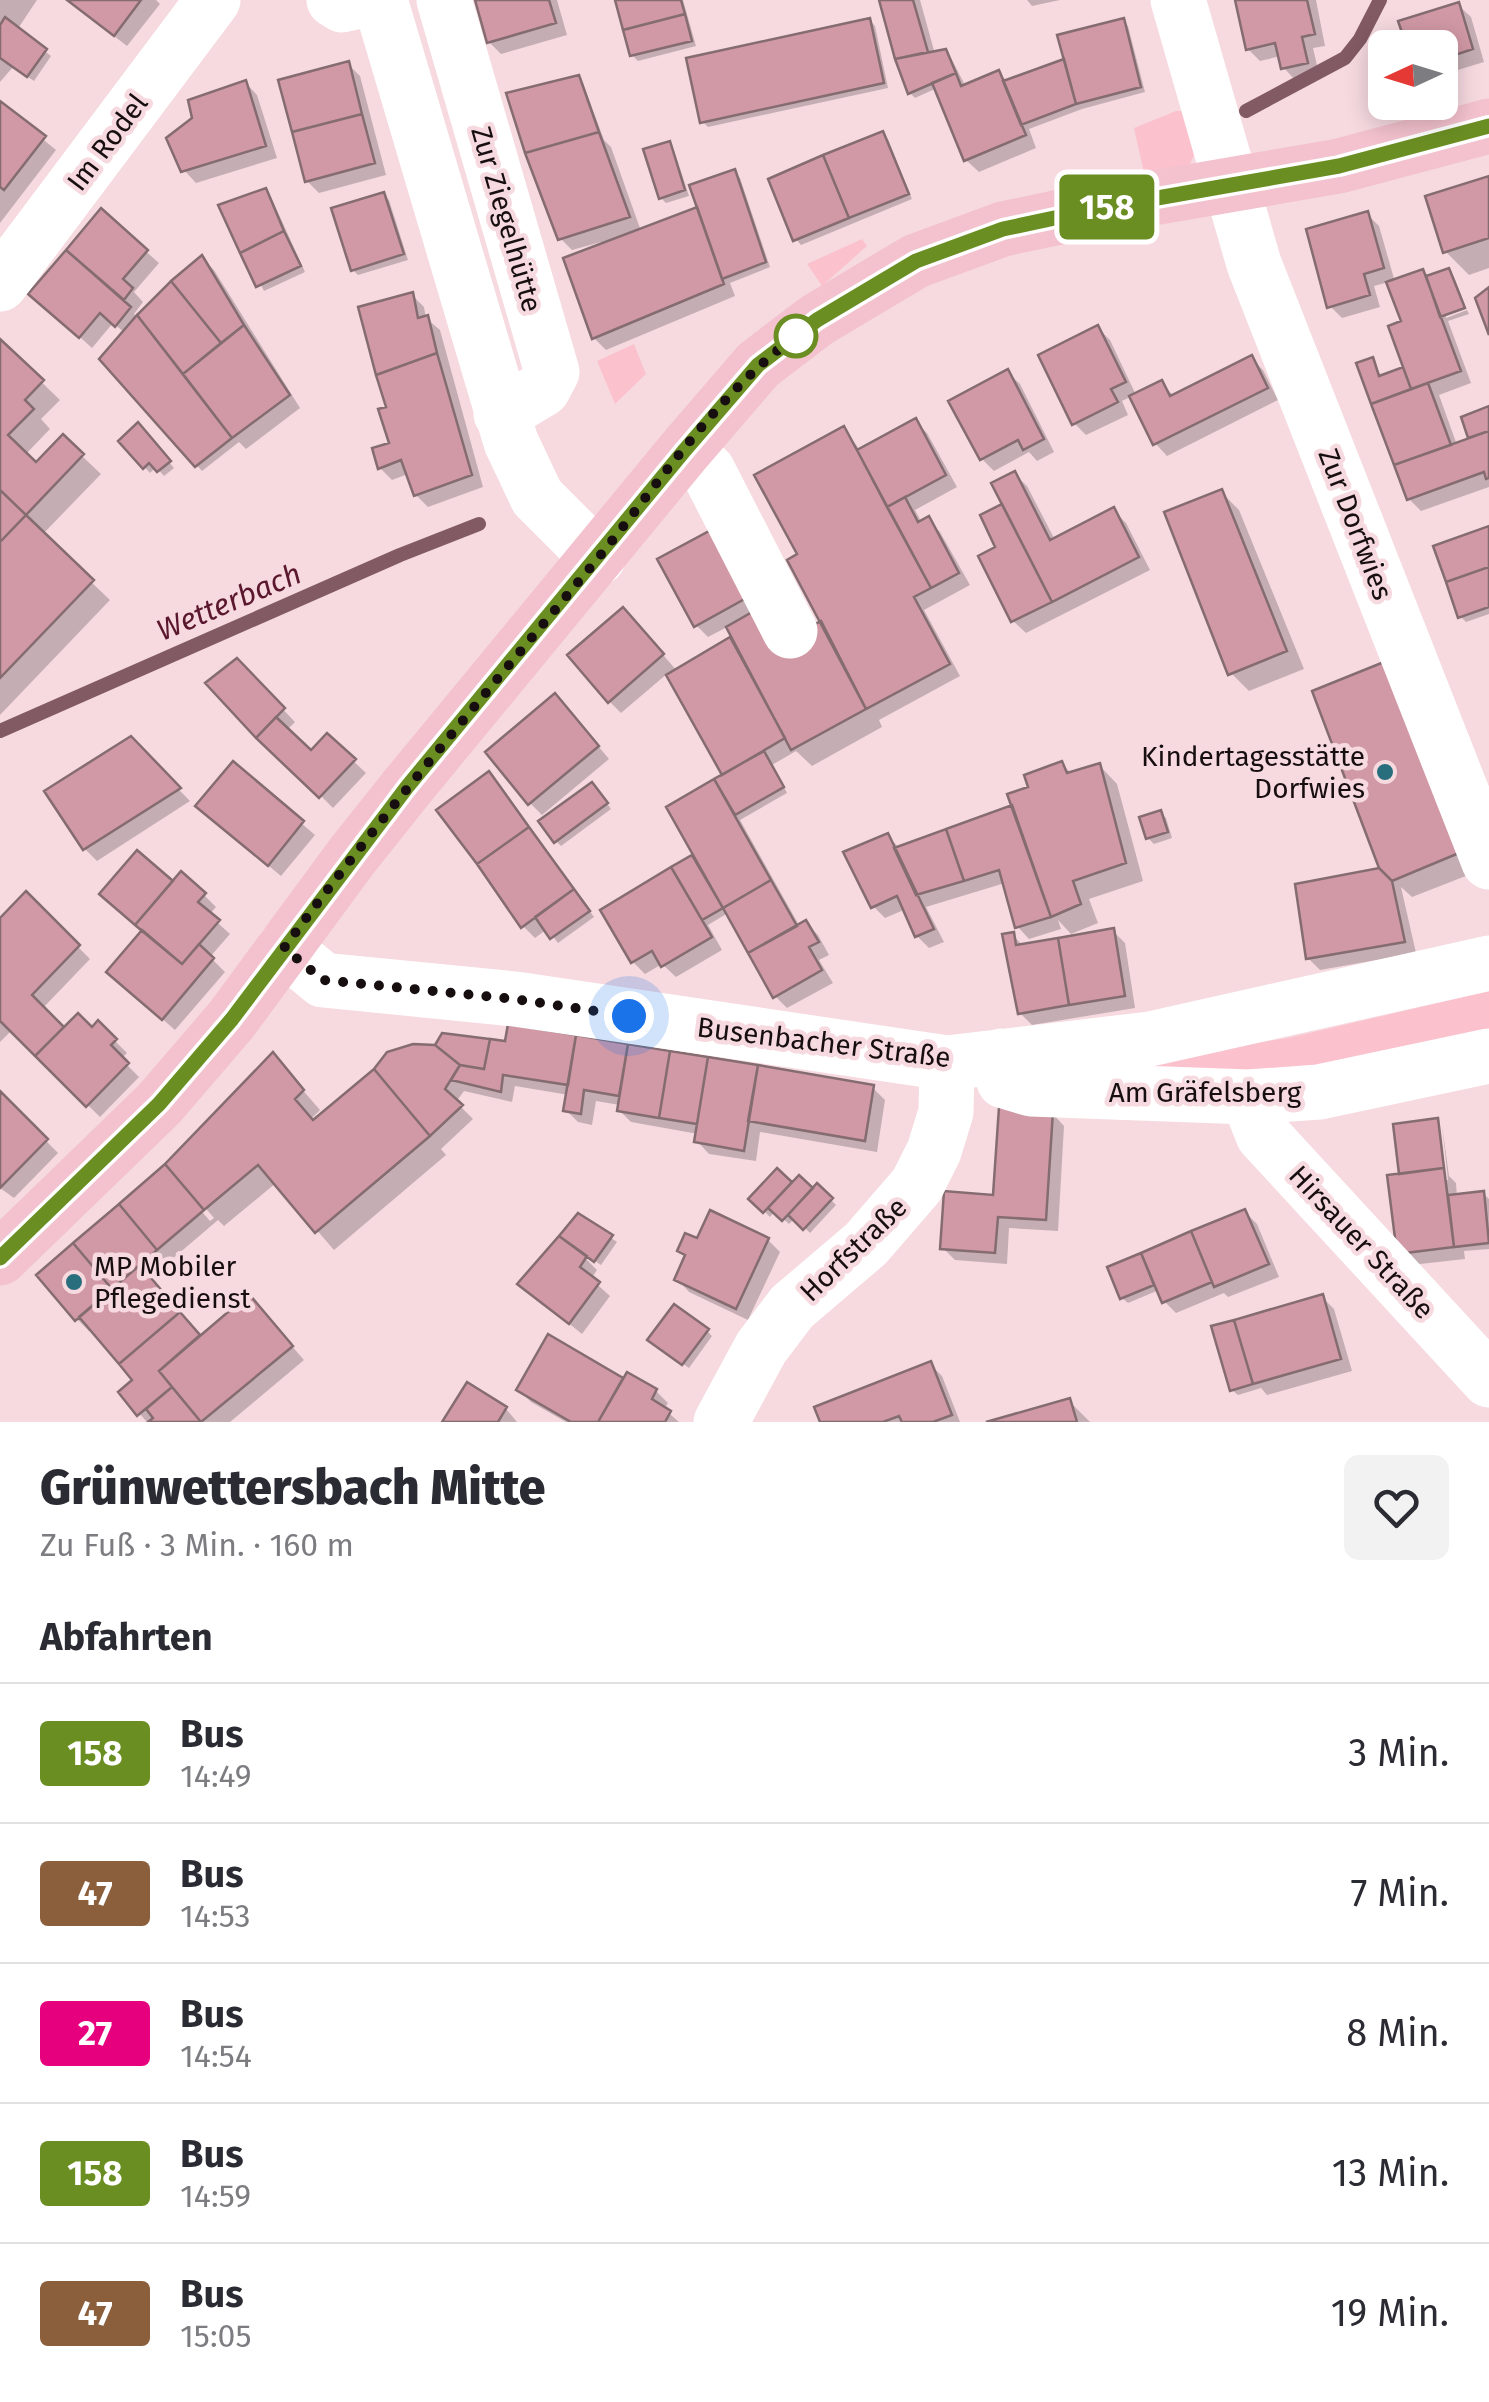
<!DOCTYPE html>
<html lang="de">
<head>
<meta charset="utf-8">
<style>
	body { margin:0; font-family:"Fira Sans",sans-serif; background:#f2f2f3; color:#2b2b33; height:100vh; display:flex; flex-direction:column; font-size:38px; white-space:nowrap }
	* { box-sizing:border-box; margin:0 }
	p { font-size:32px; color:#7c7c81 }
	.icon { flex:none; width:55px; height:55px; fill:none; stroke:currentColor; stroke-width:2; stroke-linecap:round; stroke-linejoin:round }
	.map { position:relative; height:1422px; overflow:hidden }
	.details { display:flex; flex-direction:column; background:#fff; flex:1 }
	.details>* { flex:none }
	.badge { padding:0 20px; border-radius:8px; font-size:35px; line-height:65px }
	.needle { width:65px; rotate:266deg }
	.controls { position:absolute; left:1368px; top:30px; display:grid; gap:20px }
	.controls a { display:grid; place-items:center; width:90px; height:90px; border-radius:15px; background:#fff; box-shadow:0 5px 25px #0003; font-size:50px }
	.you { position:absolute; width:50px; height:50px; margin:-25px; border:8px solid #fff; border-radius:50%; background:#1a73e8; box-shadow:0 0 0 15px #1a73e833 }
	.map>.badge { position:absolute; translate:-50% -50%; box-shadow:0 0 0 5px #fff }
	h2 { padding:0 40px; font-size:38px; line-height:90px }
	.round { display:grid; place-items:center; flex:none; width:105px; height:105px; border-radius:15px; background:#f2f2f3 }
	.headline { display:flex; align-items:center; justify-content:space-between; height:170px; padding:0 40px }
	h1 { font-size:48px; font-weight:800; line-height:75px }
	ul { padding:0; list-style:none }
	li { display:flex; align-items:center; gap:30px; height:140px; padding:0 40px; border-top:2px solid #e1e1e2 }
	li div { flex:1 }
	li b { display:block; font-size:38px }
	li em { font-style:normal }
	li .badge { min-width:110px; font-weight:700; text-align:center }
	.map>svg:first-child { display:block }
	.green { fill:#fbc2ce }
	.shadow { fill:#0003; fill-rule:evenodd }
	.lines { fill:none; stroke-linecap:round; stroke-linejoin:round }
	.stream { stroke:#825a63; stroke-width:14 }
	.building { fill:#d199a5; stroke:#846c71; stroke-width:2.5 }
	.minor { stroke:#fff; stroke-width:55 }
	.major { stroke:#f3c2ce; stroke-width:55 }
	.line-casing { stroke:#fff; stroke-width:22 }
	.line { stroke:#6b8e23; stroke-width:15 }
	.walk { stroke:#170e10; stroke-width:10; stroke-dasharray:0 18 }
	.stop-dot { fill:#fff; stroke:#6b8e23; stroke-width:5 }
	.poi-dot { fill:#286e7c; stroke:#f6dae0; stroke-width:4 }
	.labels { text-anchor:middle; stroke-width:9; stroke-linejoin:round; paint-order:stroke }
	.street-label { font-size:28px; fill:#170e10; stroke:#f6dae0 }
	.poi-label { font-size:28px; fill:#170e10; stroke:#f6dae0; text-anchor:end }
	.water-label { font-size:30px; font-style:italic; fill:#5a172e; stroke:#f6dae0 }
</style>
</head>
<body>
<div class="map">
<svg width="1489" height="1422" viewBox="0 0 1489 1422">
	<rect width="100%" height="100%" fill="#f6dae0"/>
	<path class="green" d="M1176 111H1187L1195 153 1188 168 1146 182 1134 128Z
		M862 239 867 246 822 286 807 264Z
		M634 344 646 374 615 404 597 361Z
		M1489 991V1041L1315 1078 1073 1071 1288 1038Z"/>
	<path class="shadow" d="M0 0H37L17 30 51 56 34 81 13 67 0 82Z
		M67 0H156L160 4 127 46Z
		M477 0H557L567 35 501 54 489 42Z
		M617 0H683L696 46 638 61 632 55Z
		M881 0H920L935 54 945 52 951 58 966 87 999 73 1008 82 1067 61 1123 21 1128 26 1145 92 1082 109 1029 129 1036 148 979 172 966 160 937 88 915 98 910 93Z
		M1027 0H1060L1032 6Z
		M1237 0H1316L1325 46 1313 48 1319 74 1295 80 1283 67 1281 56 1260 61 1248 49Z
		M1458 5 1471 17 1484 62 1448 73 1454 93 1440 97V48Z
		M870 20 875 26 888 88 708 127 703 122Z
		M1385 53V84L1376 56Z
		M348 64 360 76 386 175 319 193 307 181Z
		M578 78 583 83 604 140 611 147 641 231 700 209 734 172 740 178 770 267 730 283 735 296 606 350 594 338 601 242 572 250 560 238Z
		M245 82 257 95 277 158 196 183 184 170Z
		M1394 102H1423L1401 109Z
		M0 104 56 150 0 223Z
		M882 134 888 139 912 199 801 245 796 239Z
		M669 144 674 150 689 196 666 203 661 198Z
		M1489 179V268L1469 275 1445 251Z
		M265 191 271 197 305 272 264 291 222 207Z
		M384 195 389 200 408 260 358 275 353 270Z
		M101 212 159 263 134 292 143 302 134 314 138 318 202 258 214 270 300 408 246 449 239 442 202 471 102 359 125 333 113 323 92 348 32 294Z
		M1367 214 1379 226 1395 282 1422 272 1429 278 1449 271 1454 277 1465 305 1446 313V318L1467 310 1469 314 1448 321 1471 383 1439 395 1457 445 1472 440 1464 418 1489 409V487L1421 511 1409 499 1360 364 1372 360 1382 378 1406 369 1404 323 1389 282 1374 286 1380 307 1342 318 1330 306Z
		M412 295 424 307 426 318 440 330 483 487 428 507 416 495 408 474 392 480 380 468 393 445Z
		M1098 328 1110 340 1136 395 1161 383 1174 396 1251 358 1263 370 1278 400 1167 456 1155 443 1132 396 1122 401 1128 415 1086 435 1074 423Z
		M0 342 60 400 41 419 50 429 25 455 36 466 63 438 101 474 42 535 110 600 0 715Z
		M1007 372 1020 384 1054 452 1037 461 1029 452 994 471 982 459Z
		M915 421 927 433 957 487 915 510 922 523 928 519 940 532 970 585 924 610 960 676 879 720 882 727 812 766 796 751 772 765 787 793 740 820 800 927 806 923 818 935 829 955 819 960 833 983 787 1008 775 996 728 913 708 925 722 950 676 977 662 964 645 974 633 962 604 911 692 858 701 868 669 808 726 775 668 673 621 713 609 701 635 622 677 671 730 640 740 650 729 626 708 637 696 625 713 532 786 643 823 623 801 555 844 429 860 450Z
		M138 426 174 468 164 476 156 467 150 473 121 441Z
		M1014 474 1027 486 1055 540 1114 511 1126 523 1150 570 1026 633 1013 621 999 548 1005 505Z
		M1221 492 1239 510 1304 669 1249 691 1231 673Z
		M1489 529V614L1466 622 1460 616Z
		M237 661 295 722 287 730 311 754 327 736 366 773 333 808 208 683Z
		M1401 683 1476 872 1412 897 1401 887 1416 953 1320 970 1308 958 1383 870Z
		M567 709 609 759 542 815 530 803Z
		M130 740 190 801 97 861 85 849Z
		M233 764 315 835 281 876 211 818Z
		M1061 764 1072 774 1099 765 1117 784 1143 881 1089 899 1098 923 1071 934 1058 920 1061 929 1029 939 1017 926 1005 883 926 907 944 942 929 948 917 936 906 909 885 918 873 906 888 836 900 849 1014 807Z
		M489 774 501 786 594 917 558 943 547 929 535 938 523 926Z
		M597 790 611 809 561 846 556 841Z
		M1160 813 1166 818 1172 838 1154 844 1148 838Z
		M173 884 204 895 216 907 209 915 230 934 210 957 225 972 175 1030 122 984 145 931Z
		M26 895 90 959 42 1009 64 1031 92 1030 98 1024 127 1053 121 1059 139 1077 100 1117 12 1030 0 1042V921Z
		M1113 931 1125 943 1135 1008 1032 1025 1020 1013 1013 935 1023 946Z
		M510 1026 873 1088 885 1100 877 1152 760 1132 756 1161 709 1154 697 1141 698 1134 631 1122 619 1110 620 1105 596 1101 592 1125 578 1122 566 1110 569 1095 515 1086 512 1102 464 1091 456 1102 473 1119 441 1149 446 1155 334 1250 276 1183 224 1226 218 1220 150 1278 201 1338 249 1297 304 1360 230 1422H147L121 1393 135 1381 92 1329 89 1331 77 1319 39 1275 167 1165 273 1056 320 1110 311 1119 315 1122 376 1070 388 1054 413 1046 437 1047 444 1035 507 1044ZM177 1175 214 1218 210 1221 174 1179Z
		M0 1094 58 1153 14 1198 0 1188Z
		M1052 1113 1064 1126 1058 1231 1009 1228 1007 1264 955 1260 943 1248 996 1197Z
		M1437 1121 1443 1181 1448 1180 1442 1125 1449 1176 1456 1183 1457 1197 1483 1193 1489 1199V1249L1464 1251 1465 1259 1411 1265 1399 1253 1402 1176Z
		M777 1172 792 1186 813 1192 817 1186 836 1205 810 1233 795 1218 789 1224 775 1211 770 1217 752 1199Z
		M1245 1212 1257 1224 1279 1277 1228 1297 1224 1293 1176 1313 1164 1301 1159 1290 1128 1303 1122 1298 1110 1268Z
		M579 1216 617 1242 601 1265 586 1255 584 1257 597 1270 591 1279 610 1296 582 1334 520 1284Z
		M768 1240 780 1252 748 1320 689 1292 677 1279 687 1258 680 1251 698 1241Z
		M1322 1297 1334 1309 1352 1371 1267 1395 1261 1388 1238 1395 1232 1390Z
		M707 1331 712 1336 689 1368 656 1345Z
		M549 1338 624 1381 656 1391 668 1403 664 1409 679 1422H566L531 1402 519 1390Z
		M930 1364 942 1376 960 1422H822Z
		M1069 1401 1090 1422H995Z
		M506 1409 517 1422H445Z"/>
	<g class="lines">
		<path class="stream" d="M1246 111 1345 58 1360 39 1380 0
			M0 731 400 555 479 524"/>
	</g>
	<path class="building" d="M67 0H141L114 36Z
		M475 0H549L556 23 487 43Z
		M615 0H681L685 14 623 30Z
		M879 0H913L928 52 895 59Z
		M1235 0H1307L1315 34 1302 37 1308 63 1281 69 1275 43 1246 50Z
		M1459 2 1473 49 1440 60V48H1395L1406 44 1398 21Z
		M685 14 692 41 630 56 623 30Z
		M5 17 47 49 27 77 0 58V25Z
		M870 18 884 83 700 123 686 58Z
		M1124 18 1141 87 1076 104 1057 35Z
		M946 49 956 73 908 94 895 59Z
		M1064 59 1076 104 1021 125 1003 81Z
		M349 61 362 114 292 132 278 80Z
		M999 70 1026 135 964 161 932 83 956 73 961 86Z
		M579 75 599 132 525 153 506 93Z
		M246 80 266 146 181 172 166 138 192 118 188 100Z
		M0 101 46 136 4 190 0 187Z
		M362 114 375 163 305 182 292 132Z
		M883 131 909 194 849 218 823 155Z
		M599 132 630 217 558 240 525 153Z
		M670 141 685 190 659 199 643 149Z
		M823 155 849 218 793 241 768 179Z
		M735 169 766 262 722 279 689 185Z
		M1489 176V238L1443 253 1425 196Z
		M266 188 284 231 240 253 218 205Z
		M384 192 404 254 351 271 331 208Z
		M697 207 724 284 592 339 563 258Z
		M101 208 148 250 123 279 133 288 124 300 66 250Z
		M1368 211 1384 268 1364 274 1370 295 1327 308 1306 229Z
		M284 231 301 266 256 287 240 253Z
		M66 250 131 307 115 327 100 313 79 338 28 294Z
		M202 255 244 325 221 343 171 281Z
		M1449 268 1465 308 1440 317 1426 276Z
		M1423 269 1461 371 1411 389 1388 326 1401 321 1386 282Z
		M171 281 221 343 183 374 137 315Z
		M1489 287V335L1475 298Z
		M413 292 418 318 428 315 437 353 376 375 358 307Z
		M137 315 232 438 195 467 99 359Z
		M244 325 290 395 232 438 183 374Z
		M1098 325 1126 382 1111 389 1118 402 1072 425 1038 355Z
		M0 339 44 380 25 400 34 409 8 435 36 462 63 434 84 454 26 515 0 490Z
		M437 353 472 475 414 496 401 460 378 469 372 448 389 443 378 409 386 407 376 375Z
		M1252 355 1268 388 1153 445 1129 396 1162 380 1170 396Z
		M1373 357 1379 376 1403 367 1411 389 1371 404 1356 363Z
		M1008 369 1044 439 1023 450 1018 440 980 460 948 401Z
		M1428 383 1451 445 1394 465 1371 404Z
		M1489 406V431L1468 438 1461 417Z
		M916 418 946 475 887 507 857 450Z
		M138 422 171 461 157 472 149 463 143 469 118 441Z
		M844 426 931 588 914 597 950 664 866 709 787 560 797 554 754 475Z
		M1489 431V478L1486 479 1484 472 1407 500 1394 465Z
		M1015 471 1050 540 1114 507 1139 557 1052 602 991 483Z
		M1222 489 1287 651 1228 675 1164 512Z
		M0 490 26 515 0 542Z
		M905 497 918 522 929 516 959 573 931 588 887 507Z
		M1002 504 1052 602 1011 622 978 556 995 547 980 515Z
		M26 515 94 580 0 678V542Z
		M1489 526V567L1446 582 1433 546Z
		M713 529 750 596 694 627 657 559Z
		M1489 567V607L1458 618 1446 582Z
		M623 607 664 654 608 703 567 655Z
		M761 607 779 643 821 621 866 709 791 750 726 627Z
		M730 637 785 738 722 775 666 675Z
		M237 658 285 708 256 738 205 683Z
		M1384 662 1459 853 1392 881 1379 868 1312 691Z
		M555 693 599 746 528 805 485 752Z
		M276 717 311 750 327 733 356 759 319 798 256 738Z
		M131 736 181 788 83 850 44 791Z
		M764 751 784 787 735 815 714 779Z
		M233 761 304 821 268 866 195 806Z
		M1062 761 1067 773 1100 763 1126 863 1073 881 1081 904 1051 917 1007 794 1028 787 1024 775Z
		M489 771 529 827 477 864 436 810Z
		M714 779 771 880 723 908 666 807Z
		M592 782 608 803 554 843 538 821Z
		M1012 805 1051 917 1015 928 999 870 964 881 946 829Z
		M1161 810 1168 832 1146 839 1139 817Z
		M529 827 574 889 521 928 477 864Z
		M946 829 964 881 916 895 894 848Z
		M888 833 934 929 915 937 897 896 871 908 843 852Z
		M137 850 173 881 135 925 99 894Z
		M692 855 723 908 702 920 671 867Z
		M671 867 712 937 661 967 652 951 631 963 600 910Z
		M1379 868 1392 881 1405 942 1306 959 1295 884Z
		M181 871 206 893 198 902 220 920 182 964 135 925Z
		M771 880 797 926 748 953 723 908Z
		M574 889 590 911 550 939 535 917Z
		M26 891 80 945 32 995 64 1027 35 1056 0 1021V918Z
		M806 920 819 942 809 947 822 970 773 998 748 953Z
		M1114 928 1125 996 1069 1005 1058 938Z
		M142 930 182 964 199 944 214 958 162 1020 106 972Z
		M1014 932 1016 945 1058 938 1069 1005 1018 1014 1002 934Z
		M78 1013 92 1027 98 1020 117 1039 111 1045 129 1063 86 1107 35 1056Z
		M508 1024 576 1035 568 1085 503 1075 501 1092 451 1080 460 1065 484 1069 490 1039 505 1041Z
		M442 1033 490 1039 484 1069 460 1065 435 1045Z
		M576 1035 628 1044 619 1096 584 1090 581 1114 563 1111Z
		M413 1044 435 1045 460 1065 445 1089 463 1105 430 1136 374 1069 387 1052Z
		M628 1044 670 1051 659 1118 617 1111Z
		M670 1051 708 1057 697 1124 659 1118Z
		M273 1052 304 1090 295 1099 313 1120 374 1069 430 1136 315 1233 258 1165 204 1210 165 1164Z
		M708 1057 758 1065 744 1151 694 1142Z
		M758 1065 874 1085 865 1141 748 1121Z
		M0 1091 48 1139 0 1188Z
		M999 1107 1053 1111 1046 1220 998 1217 995 1253 940 1249 944 1191 993 1195Z
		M1438 1118 1444 1168 1399 1174 1393 1124Z
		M165 1164 204 1210 157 1250 119 1204Z
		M777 1168 792 1182 763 1213 748 1199Z
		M1444 1168 1454 1247 1397 1254 1387 1175Z
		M799 1175 813 1188 782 1221 768 1208Z
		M817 1183 833 1198 803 1230 788 1215Z
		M1484 1191 1489 1243 1454 1247 1448 1195Z
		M119 1204 157 1250 112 1289 73 1243Z
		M1245 1209 1269 1264 1214 1287 1191 1231Z
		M710 1210 769 1238 736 1309 674 1280 685 1255 677 1251 685 1233 697 1238Z
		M578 1213 613 1235 594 1262 559 1236Z
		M1191 1231 1212 1282 1162 1303 1141 1253Z
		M559 1236 587 1256 580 1267 600 1282 569 1324 517 1284Z
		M73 1243 112 1289 75 1321 36 1275Z
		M1141 1253 1154 1285 1120 1299 1107 1267Z
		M140 1265 180 1312 119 1364 79 1317Z
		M249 1294 293 1346 201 1422 159 1371Z
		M1323 1294 1341 1359 1253 1384 1234 1320Z
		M674 1304 709 1329 682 1365 647 1340Z
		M180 1312 200 1335 159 1371 172 1387 137 1416 118 1392 132 1380 119 1364Z
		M1234 1320 1253 1384 1230 1391 1211 1326Z
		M548 1334 623 1378 598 1422H571L516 1390Z
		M931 1361 952 1415 933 1422H902L899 1416 883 1422H820L814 1407Z
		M627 1372 657 1389 652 1399 671 1411 665 1422H598Z
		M467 1382 507 1407 498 1422H442Z
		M172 1387 201 1422H148L153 1418 146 1409Z
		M1070 1398 1077 1422H986Z"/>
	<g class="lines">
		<path class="minor" d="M334 0 342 5 364 0
			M380 0 511 442 537 497 598 558
			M444 0 552 372 543 389 501 414
			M1178 0 1254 264 1489 862
			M0 284 213 0
			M684 451 708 471 790 631
			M284 948 323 980 515 999 947 1063 1150 1039 1489 963
			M1001 1056 1004 1081 1031 1089 1248 1097 1319 1092 1489 1056
			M1248 1097 1263 1135 1489 1380
			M721 1422 761 1348 792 1307 866 1244 917 1185 934 1151 946 1112 947 1063"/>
		<path class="major" d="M0 1258 159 1104 190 1068 232 1019 352 856 407 787 684 451 758 365 817 320 916 261 1003 229 1136 201 1339 166 1489 126"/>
	</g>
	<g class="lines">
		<defs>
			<path id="line" d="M0 1258 159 1104 190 1068 232 1019 407 787 684 451 758 365 817 320 916 261 1003 229 1106 207 1339 166 1489 126"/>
		</defs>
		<use href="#line" class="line-casing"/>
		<use href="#line" class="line"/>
		<path class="walk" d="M629 1016 514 999 323 980 284 948C383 813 492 686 599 557 660 482 717 394 796 336"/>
	</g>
	<circle class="stop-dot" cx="796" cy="336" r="20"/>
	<g class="poi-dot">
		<circle cx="1385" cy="772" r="10"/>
		<circle cx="74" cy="1282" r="10"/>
	</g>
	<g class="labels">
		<g class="street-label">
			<text transform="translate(107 142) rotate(-53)" y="10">Im Rodel</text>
			<text transform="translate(507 219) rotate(74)" y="10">Zur Ziegelhütte</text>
			<text transform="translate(1356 524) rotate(69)" y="10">Zur Dorfwies</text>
			<text transform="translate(824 1042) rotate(7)" y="10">Busenbacher Straße</text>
			<text x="1205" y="1102">Am Gräfelsberg</text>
			<text transform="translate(1362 1242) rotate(47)" y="10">Hirsauer Straße</text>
			<text transform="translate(853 1249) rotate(-44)" y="10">Horfstraße</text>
		</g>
		<g class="poi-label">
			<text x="1365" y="766">Kindertagesstätte<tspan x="1365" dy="32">Dorfwies</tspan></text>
			<text x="94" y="1276" text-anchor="start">MP Mobiler<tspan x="94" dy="32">Pflegedienst</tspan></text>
		</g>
		<g class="water-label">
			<text transform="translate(229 602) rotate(-23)" y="10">Wetterbach</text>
		</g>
	</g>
</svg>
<div class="controls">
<a><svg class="needle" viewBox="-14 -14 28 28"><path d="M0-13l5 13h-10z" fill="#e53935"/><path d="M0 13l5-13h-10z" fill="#7c7c81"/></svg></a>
</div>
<div class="you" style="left:629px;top:1016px"></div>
<b class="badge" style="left:1107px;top:207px;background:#6b8e23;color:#fff">158</b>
</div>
<section class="details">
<div class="headline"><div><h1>Grünwettersbach Mitte</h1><p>Zu Fuß · 3 Min. · 160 m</p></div><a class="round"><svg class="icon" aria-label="heart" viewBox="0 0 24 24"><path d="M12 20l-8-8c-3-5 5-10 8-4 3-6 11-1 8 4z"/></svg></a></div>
<h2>Abfahrten</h2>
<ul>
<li><span class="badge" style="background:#6b8e23;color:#fff">158</span><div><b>Bus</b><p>14:49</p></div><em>3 Min.</em></li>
<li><span class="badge" style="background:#8b5e3c;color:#fff">47</span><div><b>Bus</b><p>14:53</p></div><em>7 Min.</em></li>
<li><span class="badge" style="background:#e6007e;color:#fff">27</span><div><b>Bus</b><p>14:54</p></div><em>8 Min.</em></li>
<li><span class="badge" style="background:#6b8e23;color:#fff">158</span><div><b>Bus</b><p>14:59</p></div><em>13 Min.</em></li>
<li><span class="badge" style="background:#8b5e3c;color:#fff">47</span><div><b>Bus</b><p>15:05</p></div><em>19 Min.</em></li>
</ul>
</section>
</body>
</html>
